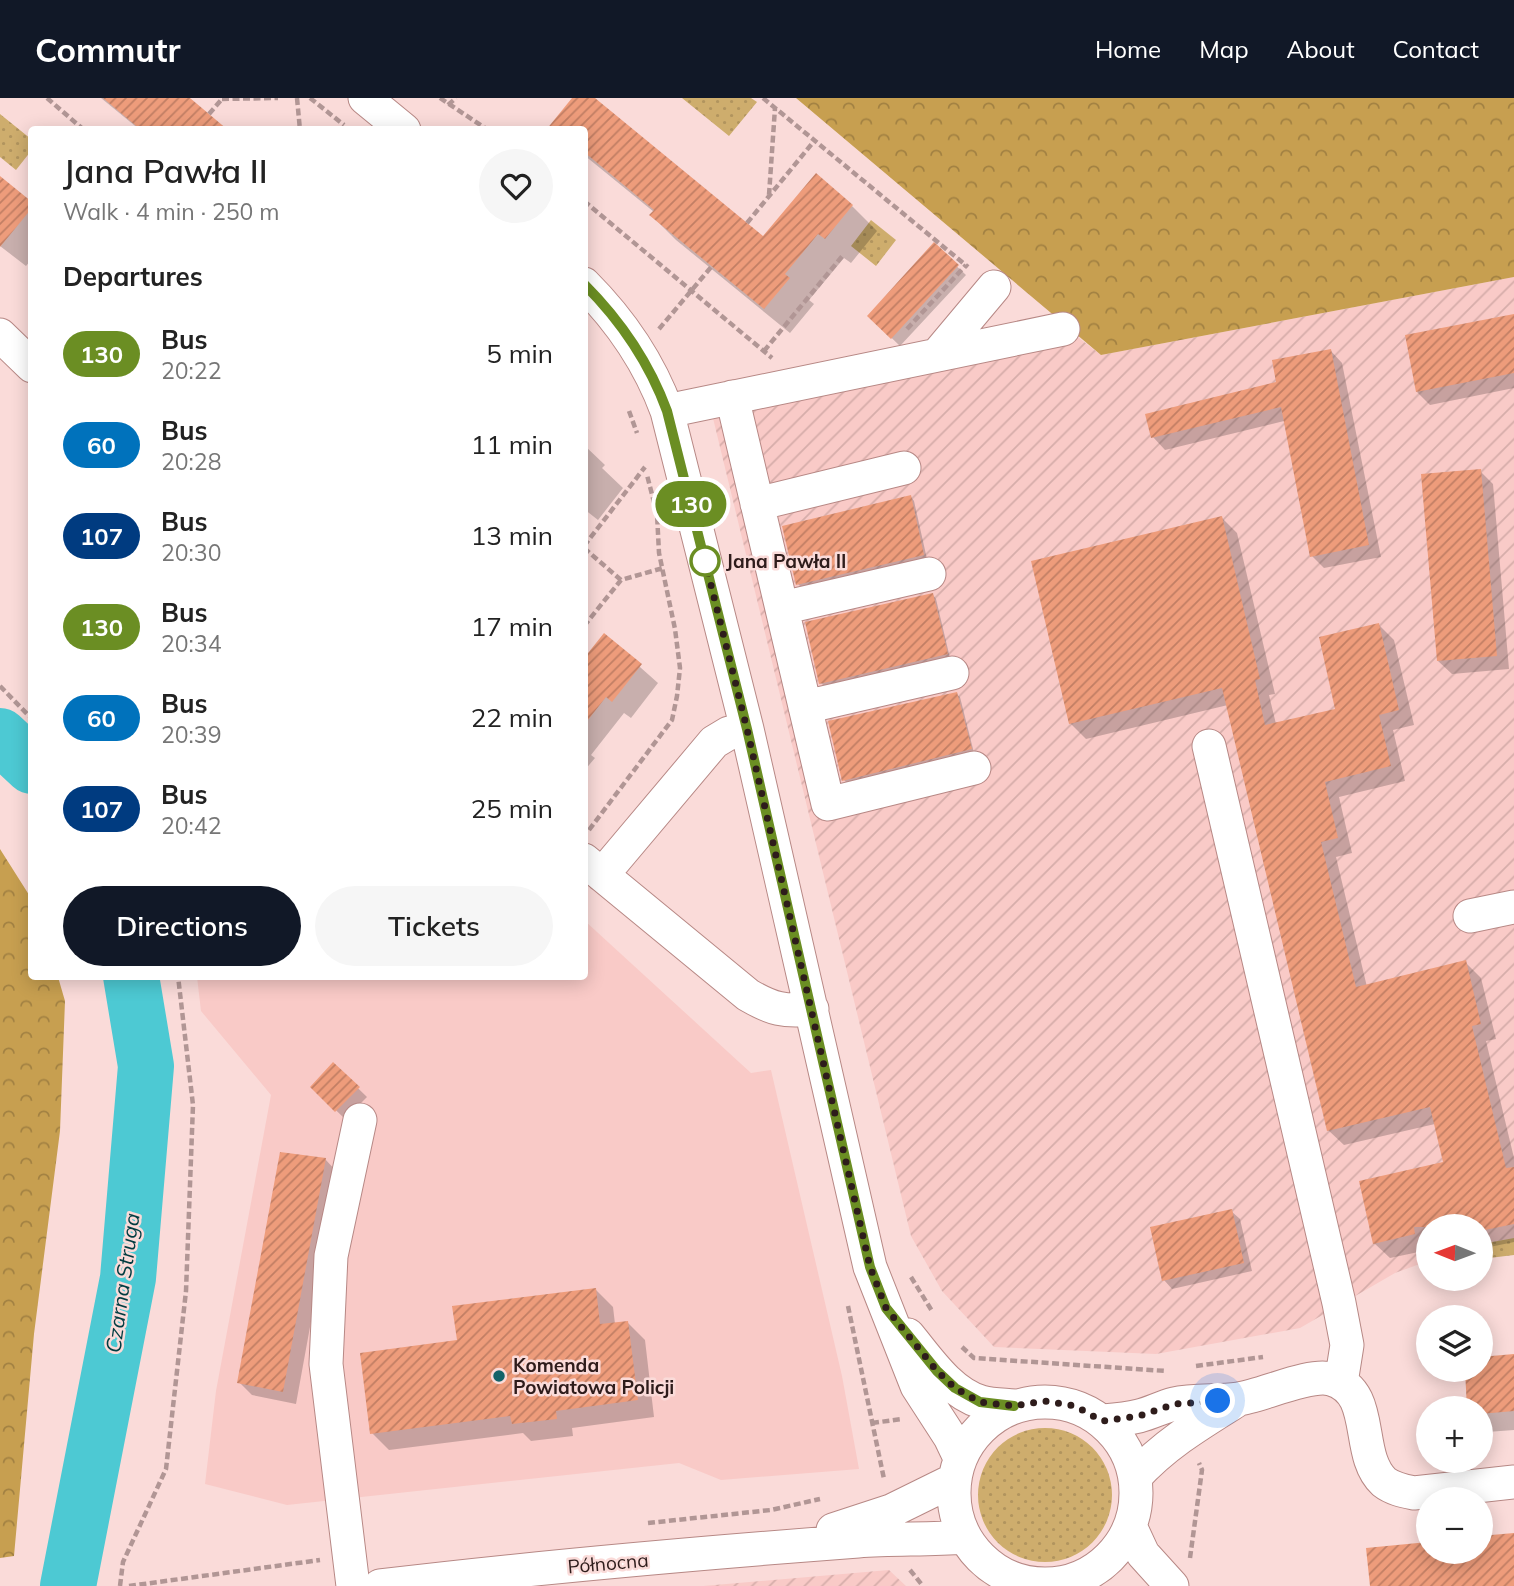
<!DOCTYPE html>
<html lang="en">
<head>
<meta charset="utf-8">
<style>
	body { margin:0; font-family:Mulish,sans-serif; background:#f6f6f6; color:#222; height:100vh; display:flex; flex-direction:column; font-size:26px; white-space:nowrap }
	* { box-sizing:border-box; margin:0 }
	p { font-size:23px; color:#767676 }
	.icon { flex:none; width:38px; height:38px; fill:none; stroke:currentColor; stroke-width:2; stroke-linecap:round; stroke-linejoin:round }
	.map { position:relative; flex:1; overflow:hidden }
	.side { position:absolute; left:28px; top:28px; width:560px; height:854px; display:flex; flex-direction:column; background:#fff; border-radius:7px; box-shadow:0 4px 18px #0003 }
	.side>* { flex:none }
	.badge { padding:0 14px; border-radius:23px; font-size:24px; line-height:46px }
	.needle { width:46px; rotate:271deg }
	.tools { position:absolute; left:1416px; top:1116px; display:grid; gap:14px }
	.tools a { display:grid; place-items:center; width:77px; height:77px; border-radius:50%; background:#fff; box-shadow:0 4px 18px #0003; font-size:35px }
	.you { position:absolute; width:35px; height:35px; margin:-18px; border:5px solid #fff; border-radius:50%; background:#1a73e8; box-shadow:0 0 0 10px #1a73e833 }
	.map>.badge { position:absolute; translate:-50% -50%; box-shadow:0 0 0 4px #fff }
	h2 { padding:0 35px; font-size:26px; line-height:63px }
	.round { display:grid; place-items:center; flex:none; width:74px; height:74px; border-radius:37px; background:#f6f6f6 }
	.headline { display:flex; align-items:center; justify-content:space-between; height:119px; padding:0 35px }
	h1 { font-size:33px; font-weight:600; line-height:52px }
	.button { display:flex; gap:14px; margin-top:auto; padding:14px 35px }
	.button a { flex:1; height:80px; border-radius:42px; background:#111827; color:#fff; font-size:28px; font-weight:600; line-height:80px; text-align:center }
	.button a+a { background:#f6f6f6; color:#222 }
	ul { padding:0; list-style:none }
	li { display:flex; align-items:center; gap:21px; height:91px; padding:0 35px }
	li div { flex:1 }
	li b { display:block; font-size:26px }
	li em { font-style:normal }
	li .badge { min-width:77px; font-weight:700; text-align:center }
	header { display:flex; align-items:center; gap:42px; box-sizing:border-box; height:98px; padding:0 35px; background:#111827; color:#fff }
	header strong { font-size:33px }
	nav { display:flex; gap:38px; margin-inline-start:auto; font-size:24px }
	.map>svg:first-child { display:block }
	.built { fill:#f9cac7 }
	.industrial { fill:url(#industrial-furrows) }
	.green { fill:url(#green-dots) }
	.forest { fill:url(#forest-crowns) }
	.shadow { fill:#0003 }
	.lines { fill:none; stroke-linecap:round; stroke-linejoin:round }
	.river { stroke:#4dc9d3; stroke-width:56 }
	.building { fill:url(#building-hatch) }
	.minor-casing { stroke:#b78885; stroke-width:35 }
	.path { stroke:#b19695; stroke-width:4.5; stroke-dasharray:7 3.5; stroke-linecap:butt }
	.minor { stroke:#fff; stroke-width:33 }
	.line-casing { stroke:#fff; stroke-width:16 }
	.line { stroke:#6b8e23; stroke-width:10 }
	.walk { stroke:#2e1c1b; stroke-width:7; stroke-dasharray:0 12.6 }
	.stop-dot { fill:#fff; stroke:#6b8e23; stroke-width:3.5 }
	.poi-dot { fill:#136369; stroke:#fadbd9; stroke-width:2.5 }
	.labels { text-anchor:middle; stroke-width:5; stroke-linejoin:round; paint-order:stroke }
	.stop-label { font-size:19px; font-weight:bold; fill:#2e1c1b; stroke:#fadbd9; text-anchor:start }
	.poi-label { font-size:19px; font-weight:bold; fill:#2e1c1b; stroke:#fadbd9; text-anchor:start }
	.street-label { font-size:19px; fill:#2e1c1b; stroke:#fadbd9 }
	.water-label { font-size:21px; font-style:italic; fill:#003c41; stroke:#fadbd9 }
</style>
</head>
<body>
<header>
<strong>Commutr</strong>
<nav><a>Home</a><a>Map</a><a>About</a><a>Contact</a></nav>
</header>
<div class="map">
<svg width="1514" height="1488" viewBox="0 0 1514 1488">
	<defs>
		<pattern id="industrial-furrows" width="10" height="10" patternUnits="userSpaceOnUse" patternTransform="scale(1.75)"><rect width="10" height="10" fill="#f9cac7"/><path d="M-1 1l2-2M0 10L10 0M9 11l2-2" fill="none" stroke="#d6adaa"/></pattern>
		<pattern id="green-dots" width="8" height="8" patternUnits="userSpaceOnUse" patternTransform="scale(1.75)"><rect width="8" height="8" fill="#cead6d"/><path d="M2 2h.1M6 6h.1" fill="none" stroke="#b1945e" stroke-width="1.8" stroke-linecap="round"/></pattern>
		<pattern id="forest-crowns" width="20" height="18" patternUnits="userSpaceOnUse" patternTransform="scale(1.75)"><rect width="20" height="18" fill="#c79f50"/><path d="M2 6a3 3 0 1 1 6 0M12 15a3 3 0 1 1 6 0" fill="none" stroke="#a28142"/></pattern>
		<pattern id="building-hatch" width="6" height="6" patternUnits="userSpaceOnUse" patternTransform="scale(1.75)"><rect width="6" height="6" fill="#ee9c7b"/><path d="M-1 1l2-2M0 6l6-6M5 7l2-2" fill="none" stroke="#c17e64"/></pattern>
	</defs>
	<rect width="100%" height="100%" fill="#fadbd9"/>
	<path class="built" d="M585 823 751 975 771 972 842 1278 859 1371 721 1382 679 1365 287 1407 205 1386 216 1293 271 997 201 913 197 879 584 878Z"/>
	<path class="industrial" d="M1514 179V1140L1481 1146 1480 1129H1428V1163L1395 1175 1300 1230 1156 1256 994 1249 942 1193 911 1138 712 316 1079 240 1101 257Z
		M889 1472 906 1488H703Z"/>
	<path class="green" d="M682 0H751L757 4 729 38Z
		M0 16 31 41V53L16 72 0 59Z
		M871 122 896 142 876 168 851 148Z
		M1514 1140V1157L1481 1161V1146Z
		M978 1397a67 67 0 1 1 134 0a67 67 0 1 1-134 0Z"/>
	<path class="forest" d="M796 0H1514V179L1101 257Z
		M0 751 31 800 32 878 58 879 65 903 60 1033 34 1236 14 1458 0 1460Z"/>
	<path class="shadow" d="M101 0H187L226 32H140Z
		M574 0H593L764 141 852 108 877 133 851 165 844 160 809 202 814 206 790 235 676 142 651 117 654 114 584 57V32Z
		M0 80 32 106V161L26 168 0 148Z
		M934 147 966 177 900 248 869 218Z
		M1514 218V290L1430 307 1417 294Z
		M1330 252 1342 265 1381 459 1324 470 1312 458 1284 323 1165 352 1153 339 1278 286Z
		M584 347 605 367 602 370 623 390 598 422 584 411Z
		M1480 373 1493 386 1509 571 1452 576 1438 563Z
		M911 399 914 403 927 461 802 490 798 486Z
		M1222 420 1237 435 1275 596 1269 597 1276 626 1338 612 1379 527 1394 542 1414 627 1393 632 1405 683 1339 699 1352 755 1336 759 1367 889 1465 864 1481 880 1496 941 1486 943 1514 1060V1144L1480 1151V1129H1428V1152L1390 1160 1374 1145 1445 1065 1435 1026 1344 1047 1328 1032 1228 607 1086 641 1070 625Z
		M933 497 936 501 950 560 825 589 821 585Z
		M605 538 658 585 631 620 624 615 591 657 595 660 584 673V563Z
		M956 596 960 599 974 655 848 686 844 682Z
		M333 966 367 999 345 1021 312 989Z
		M325 1061 338 1075 296 1306 252 1297 239 1284Z
		M1231 1113 1240 1121 1252 1173 1172 1191 1164 1182Z
		M595 1191 613 1209 615 1226 627 1224 645 1242 654 1319 572 1330 573 1338 531 1343 523 1335 389 1352 372 1335 459 1243Z
		M1514 1258V1332L1487 1334 1480 1328V1272Z"/>
	<g class="lines">
		<path class="river" d="M0 638 32 668
			M68 1488 128 1180 146 968 131 878"/>
	</g>
	<path class="building" d="M103 0H190L228 32H141Z
		M572 0H595L763 138 816 75 853 107 825 141 818 136 785 176 790 180 764 211 649 117 654 112 584 54V32H546Z
		M0 78 32 104V110L0 149Z
		M934 144 959 167 891 241 867 218Z
		M1514 216V275L1416 294 1405 237Z
		M1331 251 1369 447 1310 459 1281 309 1151 340 1145 316 1276 284 1272 262Z
		M1481 371 1497 558 1437 563 1421 376Z
		M911 397 924 457 796 487 782 428Z
		M1222 418 1260 581 1255 582 1265 627 1335 611 1319 539 1379 525 1399 612 1379 617 1391 668 1325 684 1338 740 1321 744 1356 889 1466 862 1481 926 1472 928 1506 1070 1514 1069V1126L1480 1133V1129H1414L1415 1136 1373 1146 1359 1083 1443 1064 1430 1009 1327 1033 1222 590 1069 626 1031 463Z
		M933 495 948 556 819 586 805 524Z
		M604 535 642 566 612 604 606 599 584 627V560Z
		M957 594 972 651 842 683 828 623Z
		M333 964 360 989 335 1014 310 989Z
		M280 1054 326 1060 283 1294 237 1285Z
		M1232 1111 1244 1165 1162 1183 1150 1129Z
		M596 1190 600 1226 628 1223 638 1302 556 1313 557 1321 512 1326 510 1318 370 1336 360 1255 457 1242 452 1208Z
		M1514 1256V1313L1480 1316V1311H1467L1465 1272H1480V1259Z
		M1514 1435V1488H1370L1366 1450 1428 1444V1454H1480V1438Z"/>
	<g class="lines">
		<defs>
			<path id="minor" d="M365 0 404 32
				M584 186C621 223 649 264 667 313L747 631 870 1169 917 1288 950 1339 960 1360
				M0 237 32 268
				M937 257 994 189
				M732 299 828 706 974 670
				M667 313 1063 231
				M757 406 904 370
				M782 510 929 476
				M805 609 952 575
				M1209 648 1339 1205 1347 1247 1341 1285
				M584 762 748 897C772 911 784 914 812 911
				M602 777 714 644 729 635 747 631
				M1470 818 1514 809
				M908 1237C928 1261 949 1294 981 1304 991 1307 1004 1307 1014 1308
				M954 1395a91 91 0 1 1 182 0a91 91 0 1 1-182 0Z
				M1102 1323C1114 1322 1127 1321 1139 1318 1151 1315 1162 1309 1174 1306 1194 1301 1217 1304 1238 1301 1262 1298 1309 1275 1331 1281 1377 1294 1354 1356 1384 1384 1393 1391 1404 1393 1414 1395L1514 1384
				M1135 1379C1164 1347 1199 1326 1236 1303
				M1130 1428 1143 1456 1172 1488
				M833 1432 891 1413 954 1382
				M353 1488 326 1266 331 1158 360 1022
				M380 1488C539 1469 699 1455 858 1443 893 1440 928 1442 964 1439"/>
		</defs>
		<use href="#minor" class="minor-casing"/>
		<path class="path" d="M47 0 84 32
			M297 0 300 32
			M310 0 344 27
			M440 0 488 32
			M763 0 968 169
			M222 1 278 0
			M448 7 456 0
			M209 16 222 1
			M769 97 775 10
			M584 103 772 260
			M747 125 815 42
			M659 231 712 168
			M907 231 966 167
			M764 253 844 156
			M629 313 637 335
			M584 448 645 369
			M584 450 621 482
			M584 528 621 482 663 470
			M0 588 32 621
			M589 732 672 622 677 598 680 570 675 531 659 455 657 416 647 377
			M911 1179 932 1213
			M848 1208 884 1381
			M962 1249 974 1260 1166 1273
			M1196 1268 1263 1259
			M872 1325 902 1321
			M648 1425 771 1412 820 1401
			M1190 1460 1202 1372 1199 1365
			M910 1472 923 1488
			M120 1488 123 1464 166 1371 186 1193 193 1007 178 878
			M129 1488 320 1462"/>
		<use href="#minor" class="minor"/>
	</g>
	<g class="lines">
		<defs>
			<path id="line" d="M584 186C621 223 649 264 667 313L747 631 870 1169 886 1210 937 1273 955 1290 980 1304 1014 1308"/>
		</defs>
		<use href="#line" class="line-casing"/>
		<use href="#line" class="line"/>
		<path class="walk" d="M705 463 747 631 870 1169 886 1210 937 1273 955 1290 980 1304 1014 1308 1045 1303 1075 1308 1102 1323 1139 1318 1175 1306 1218 1303"/>
	</g>
	<circle class="stop-dot" cx="705" cy="463" r="14"/>
	<circle class="poi-dot" cx="499" cy="1278" r="7"/>
	<g class="labels">
		<g class="stop-label">
			<text x="726" y="470">Jana Pawła II</text>
		</g>
		<g class="poi-label">
			<text x="513" y="1274">Komenda<tspan x="513" dy="22">Powiatowa Policji</tspan></text>
		</g>
		<g class="street-label">
			<text transform="translate(608 1465) rotate(-5)" y="7">Północna</text>
		</g>
		<g class="water-label">
			<text transform="translate(123 1185) rotate(-82)" y="7">Czarna Struga</text>
		</g>
	</g>
</svg>
<div class="tools">
<a><svg class="needle" viewBox="-14 -14 28 28"><path d="M0-13l5 13h-10z" fill="#e53935"/><path d="M0 13l5-13h-10z" fill="#767676"/></svg></a>
<a><svg class="icon" aria-label="layers" viewBox="0 0 24 24"><path d="M12 4l9 5-9 5-9-5zM3 14l9 5 9-5"/></svg></a>
<a>+</a>
<a>−</a>
</div>
<div class="you" style="left:1218px;top:1303px"></div>
<b class="badge" style="left:691px;top:406px;background:#6b8e23;color:#fff">130</b>
<section class="side">
<div class="headline"><div><h1>Jana Pawła II</h1><p>Walk · 4 min · 250 m</p></div><a class="round"><svg class="icon" aria-label="heart" viewBox="0 0 24 24"><path d="M12 20l-8-8c-3-5 5-10 8-4 3-6 11-1 8 4z"/></svg></a></div>
<h2>Departures</h2>
<ul>
<li><span class="badge" style="background:#6b8e23;color:#fff">130</span><div><b>Bus</b><p>20:22</p></div><em>5 min</em></li>
<li><span class="badge" style="background:#0072bc;color:#fff">60</span><div><b>Bus</b><p>20:28</p></div><em>11 min</em></li>
<li><span class="badge" style="background:#003b80;color:#fff">107</span><div><b>Bus</b><p>20:30</p></div><em>13 min</em></li>
<li><span class="badge" style="background:#6b8e23;color:#fff">130</span><div><b>Bus</b><p>20:34</p></div><em>17 min</em></li>
<li><span class="badge" style="background:#0072bc;color:#fff">60</span><div><b>Bus</b><p>20:39</p></div><em>22 min</em></li>
<li><span class="badge" style="background:#003b80;color:#fff">107</span><div><b>Bus</b><p>20:42</p></div><em>25 min</em></li>
</ul>
<div class="button"><a>Directions</a><a>Tickets</a></div>
</section>
</div>
</body>
</html>
